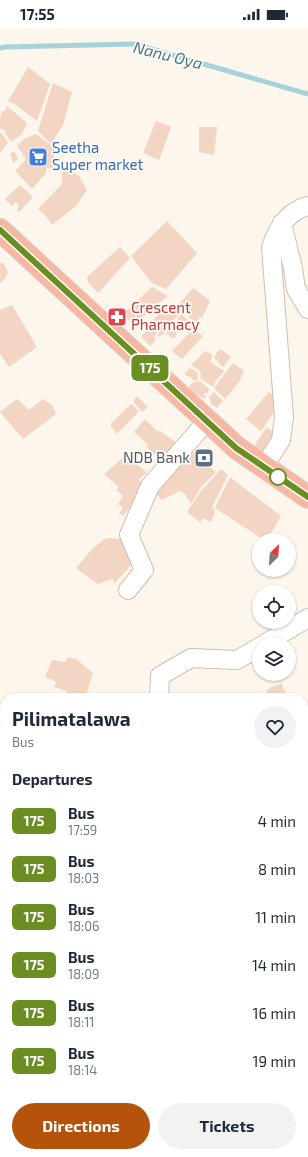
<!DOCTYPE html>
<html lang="en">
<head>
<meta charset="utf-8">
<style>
	body { margin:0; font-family:"Exo 2",sans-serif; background:#f2f2f3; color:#1f2937; height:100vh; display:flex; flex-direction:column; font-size:15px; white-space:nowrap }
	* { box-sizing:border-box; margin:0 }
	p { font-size:13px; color:#747a83 }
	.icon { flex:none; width:22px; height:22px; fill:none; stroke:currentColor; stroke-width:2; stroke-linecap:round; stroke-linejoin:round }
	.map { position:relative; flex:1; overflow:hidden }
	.side { position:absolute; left:0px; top:665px; width:308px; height:464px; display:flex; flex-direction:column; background:#fff; border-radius:16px 16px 0 0; box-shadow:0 1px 3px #0004 }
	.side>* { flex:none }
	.badge { padding:0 8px; border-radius:6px; font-size:14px; line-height:26px }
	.needle { width:26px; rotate:25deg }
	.fabs { position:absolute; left:252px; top:505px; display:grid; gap:8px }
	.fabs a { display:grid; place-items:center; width:44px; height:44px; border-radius:50%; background:#fff; box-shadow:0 1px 3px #0004; font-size:20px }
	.map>.badge { position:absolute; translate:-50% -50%; box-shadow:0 0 0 2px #fff }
	h2 { padding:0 12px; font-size:15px; line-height:36px }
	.round { display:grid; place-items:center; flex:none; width:42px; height:42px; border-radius:21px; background:#f2f2f3 }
	.summary { display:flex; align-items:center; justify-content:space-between; height:68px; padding:0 12px }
	h1 { font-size:19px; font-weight:700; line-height:30px }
	.cta { display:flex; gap:8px; margin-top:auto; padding:8px 12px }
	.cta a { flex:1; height:46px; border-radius:24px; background:#b45309; color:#fff; font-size:16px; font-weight:700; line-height:46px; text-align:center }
	.cta a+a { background:#f2f2f3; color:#1f2937 }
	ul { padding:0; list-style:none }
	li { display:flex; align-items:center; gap:12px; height:48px; padding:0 12px }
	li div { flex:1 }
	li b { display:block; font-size:15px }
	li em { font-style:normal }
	li .badge { min-width:44px; font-weight:700; text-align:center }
	.status { display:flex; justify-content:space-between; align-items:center; height:28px; padding:0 20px; background:#fff; direction:ltr }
	.status svg { height:11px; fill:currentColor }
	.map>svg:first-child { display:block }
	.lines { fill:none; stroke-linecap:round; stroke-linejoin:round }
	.stream { stroke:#a5d3da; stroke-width:5 }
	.building { fill:#f3d5c3 }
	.minor-casing { stroke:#d1beb0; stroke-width:20 }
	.highway-casing { stroke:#dad1cd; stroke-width:24 }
	.minor { stroke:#fff; stroke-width:18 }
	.highway { stroke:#f7b7a3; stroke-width:22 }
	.line-casing { stroke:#fff; stroke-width:9 }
	.line { stroke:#6b8e23; stroke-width:6 }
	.stop-dot { fill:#fff; stroke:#6b8e23; stroke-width:2 }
	.labels { text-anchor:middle; stroke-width:3.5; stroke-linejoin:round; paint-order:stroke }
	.shop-label { font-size:15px; fill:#366cbe; stroke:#fffaf3; text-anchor:start }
	.health-label { font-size:15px; fill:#be3a42; stroke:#fffaf3; text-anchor:start }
	.service-label { font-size:15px; fill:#4e5e75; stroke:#fffaf3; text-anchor:end }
	.water-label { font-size:16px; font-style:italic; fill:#437c86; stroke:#fffaf3 }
</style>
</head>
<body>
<div class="status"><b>17:55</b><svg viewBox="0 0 49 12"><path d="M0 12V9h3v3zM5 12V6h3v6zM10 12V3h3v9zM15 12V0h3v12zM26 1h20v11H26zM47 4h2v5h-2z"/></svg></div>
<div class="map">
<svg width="308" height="1129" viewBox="0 0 308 1129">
	<rect width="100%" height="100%" fill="#fdf6ec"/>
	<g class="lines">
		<path class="stream" d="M0 20 5 19 134 16 308 66"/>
	</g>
	<path class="building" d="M28 39 50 56 37 93 13 75 8 73Z
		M53 55 72 64 63 97 51 116 38 103Z
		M7 78 27 95 22 106 11 114 5 105V102L0 101V90L2 83H5Z
		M156 93 171 99 159 132 143 125Z
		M199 99H217L214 127 199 124Z
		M0 105H2L8 115 0 125Z
		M36 106 55 120 53 140H46V145L32 161 15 143 26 131 17 118 25 110Z
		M15 124 18 131 13 135 10 125Z
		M66 139 79 148 87 162 75 179 52 197 45 187 38 181 62 156V143Z
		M20 157 33 169 19 184 17 183 19 177 16 174 12 178 5 171Z
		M167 193 197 225 166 261 152 255 131 228Z
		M120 219 130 230 98 265 88 254 87 249Z
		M3 234 8 244 5 251 0 255V236Z
		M152 259 168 268 139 292 136 289 135 290 137 294 134 297 126 289V283Z
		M193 260 210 273 202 290 199 289 198 294 189 290 190 287 188 285 186 287 187 282 179 276Z
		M171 274 181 284 164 302 165 305 158 309 157 308 160 302 151 294Z
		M12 277 37 319 9 339 0 326V282Z
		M181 286 189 293 185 297 182 294 177 291Z
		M177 293 182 298 179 304 176 300 174 302 177 306 175 310 170 309 166 303Z
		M151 298 157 305 154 309 156 312 150 318 141 308Z
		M193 301 203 308 182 331 172 323Z
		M221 321 231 329 223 339 214 330 217 324Z
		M205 323 213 327 210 334 224 343 215 354 213 359 200 350 201 348 200 343 191 337Z
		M233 335 244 343 239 354 225 371 214 360Z
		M190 340 197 344 198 352 193 353V351L184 346Z
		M200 353 209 361 208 365H205L204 367 206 369 204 371 189 361 191 356 194 354Z
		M214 364 223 373 217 380 211 376 209 369Z
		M269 364 282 373 261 403 246 391Z
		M137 368 148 379 142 384 133 373Z
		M17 371 29 382 43 371 52 377 56 386 23 411 0 384Z
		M131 376 139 383 117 406 110 397Z
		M145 391 158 404 159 402 177 415 163 433 146 419 148 417 134 404Z
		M267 399 281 409 266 431 252 421Z
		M191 422 216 444 201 459 191 476 185 466 180 463 162 472 156 466 173 439Z
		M126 427 147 445 139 451 140 453 144 454 147 458 123 488 119 485 123 480 118 476 123 468 116 462 119 459 104 446Z
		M221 441 228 447 212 479 215 484 211 494 202 490 201 495 187 484 202 462Z
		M230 449 281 488 267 512H264L215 480Z
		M106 510 122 511 134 534 114 556 113 551 98 556 76 540 92 521Z
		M68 629 76 631 93 645 85 670H71L66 667 67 663 54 659 57 654 45 649 52 632 65 634Z
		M281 655 288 670H269L266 662Z
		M303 718 308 721V746L303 752Z"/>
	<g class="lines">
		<defs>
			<path id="minor" d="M282 195 293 240 296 261 308 281
				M264 439 281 412 284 389 271 219C277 201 288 183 308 178
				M128 562 144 542 129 507 150 458 207 393
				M264 616 308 590
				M159 670 160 648 191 630 237 632 259 619
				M303 891 308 885
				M0 1034 5 1033
				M201 1129 205 1124"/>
			<path id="highway" d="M0 202 237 420 308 469"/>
		</defs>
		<use href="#minor" class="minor-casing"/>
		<use href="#highway" class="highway-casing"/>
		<use href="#minor" class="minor"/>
		<use href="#highway" class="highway"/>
	</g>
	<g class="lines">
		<defs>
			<path id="line" d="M0 202 236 420 308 469"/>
		</defs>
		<use href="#line" class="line-casing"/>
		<use href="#line" class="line"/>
	</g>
	<defs>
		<symbol id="supermarket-square" viewBox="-11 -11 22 22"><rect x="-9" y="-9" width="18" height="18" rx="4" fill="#3f7fe0" stroke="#fffaf3"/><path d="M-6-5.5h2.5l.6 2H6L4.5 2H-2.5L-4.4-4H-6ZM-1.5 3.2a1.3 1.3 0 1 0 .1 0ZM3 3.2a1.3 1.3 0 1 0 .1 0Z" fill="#fff"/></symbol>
		<symbol id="pharmacy-square" viewBox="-11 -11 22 22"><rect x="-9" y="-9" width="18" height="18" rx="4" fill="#e0444e" stroke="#fffaf3"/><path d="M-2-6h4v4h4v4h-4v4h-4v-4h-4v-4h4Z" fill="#fff"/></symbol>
		<symbol id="bank-square" viewBox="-11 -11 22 22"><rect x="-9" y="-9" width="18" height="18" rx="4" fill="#5c6f8a" stroke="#fffaf3"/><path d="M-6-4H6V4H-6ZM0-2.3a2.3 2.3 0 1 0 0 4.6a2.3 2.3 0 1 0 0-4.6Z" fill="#fff"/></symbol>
	</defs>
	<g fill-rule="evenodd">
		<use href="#supermarket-square" x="27" y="118" width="22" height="22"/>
		<use href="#pharmacy-square" x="106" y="278" width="22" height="22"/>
		<use href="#bank-square" x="193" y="419" width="22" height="22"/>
	</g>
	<circle class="stop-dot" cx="278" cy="449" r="8"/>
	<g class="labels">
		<g class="shop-label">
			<text x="52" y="125">Seetha<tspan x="52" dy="17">Super market</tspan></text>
		</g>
		<g class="health-label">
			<text x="131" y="285">Crescent<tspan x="131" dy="17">Pharmacy</tspan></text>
		</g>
		<g class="service-label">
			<text x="190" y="435">NDB Bank</text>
		</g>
		<g class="water-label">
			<text transform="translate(168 27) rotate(14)" y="6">Nanu Oya</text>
		</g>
	</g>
</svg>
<div class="fabs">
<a><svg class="needle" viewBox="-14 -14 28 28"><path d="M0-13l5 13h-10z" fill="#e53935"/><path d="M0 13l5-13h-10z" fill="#747a83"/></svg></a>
<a><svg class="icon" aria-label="locate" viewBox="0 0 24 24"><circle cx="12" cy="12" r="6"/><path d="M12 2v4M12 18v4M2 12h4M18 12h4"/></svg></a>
<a><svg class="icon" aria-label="layers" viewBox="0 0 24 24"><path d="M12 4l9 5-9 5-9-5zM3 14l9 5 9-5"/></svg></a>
</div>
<b class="badge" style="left:150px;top:340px;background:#6b8e23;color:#fff">175</b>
<section class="side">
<div class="summary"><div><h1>Pilimatalawa</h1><p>Bus</p></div><a class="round"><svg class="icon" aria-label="heart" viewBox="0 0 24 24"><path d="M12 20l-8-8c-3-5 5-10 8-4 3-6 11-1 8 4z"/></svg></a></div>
<h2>Departures</h2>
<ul>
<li><span class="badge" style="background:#6b8e23;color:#fff">175</span><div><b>Bus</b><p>17:59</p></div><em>4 min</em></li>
<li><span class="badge" style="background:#6b8e23;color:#fff">175</span><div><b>Bus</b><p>18:03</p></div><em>8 min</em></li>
<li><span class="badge" style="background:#6b8e23;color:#fff">175</span><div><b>Bus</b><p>18:06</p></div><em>11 min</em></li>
<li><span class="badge" style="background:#6b8e23;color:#fff">175</span><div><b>Bus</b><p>18:09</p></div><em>14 min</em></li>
<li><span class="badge" style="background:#6b8e23;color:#fff">175</span><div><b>Bus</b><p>18:11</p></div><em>16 min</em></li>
<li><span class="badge" style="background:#6b8e23;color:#fff">175</span><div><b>Bus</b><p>18:14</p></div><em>19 min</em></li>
</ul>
<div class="cta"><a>Directions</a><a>Tickets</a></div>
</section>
</div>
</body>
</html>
